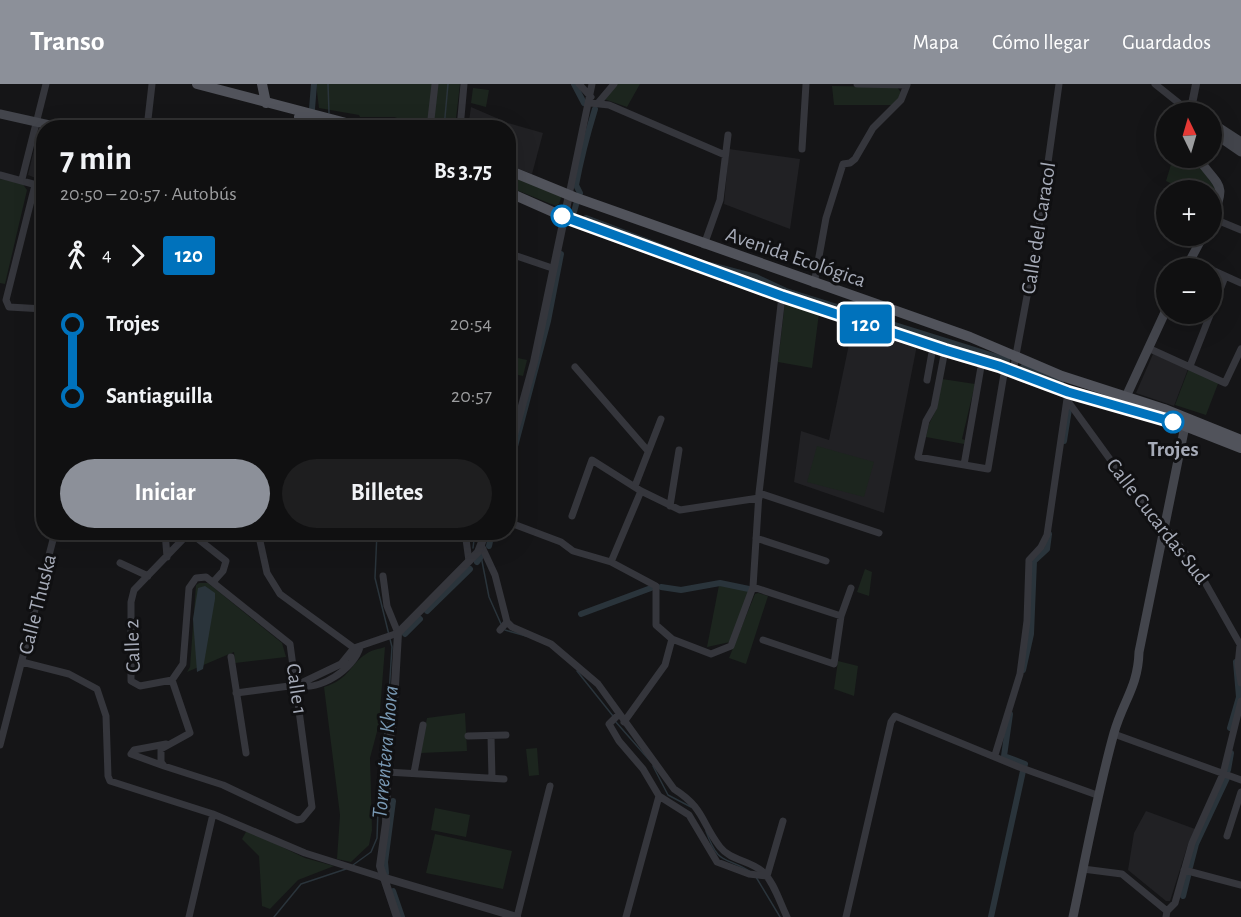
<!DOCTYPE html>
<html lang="es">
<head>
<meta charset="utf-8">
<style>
	body { margin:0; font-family:"Alegreya Sans",sans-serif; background:#1e1e1f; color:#f1f3f6; height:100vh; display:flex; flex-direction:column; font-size:22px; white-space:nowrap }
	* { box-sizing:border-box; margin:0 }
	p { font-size:20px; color:#9c9d9f }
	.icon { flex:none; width:33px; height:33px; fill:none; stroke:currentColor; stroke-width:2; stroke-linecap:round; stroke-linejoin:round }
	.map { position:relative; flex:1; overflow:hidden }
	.panel { position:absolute; left:36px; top:36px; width:480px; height:420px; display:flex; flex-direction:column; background:#101011; border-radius:24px; box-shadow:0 6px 24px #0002,0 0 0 2px #303031 }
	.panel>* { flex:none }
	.badge { padding:0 12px; border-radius:4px; font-size:21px; line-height:39px }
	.needle { width:39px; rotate:355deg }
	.controls { position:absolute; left:1156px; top:18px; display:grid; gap:12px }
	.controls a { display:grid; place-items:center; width:66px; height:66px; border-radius:50%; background:#101011; box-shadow:0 6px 24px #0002,0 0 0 2px #303031; font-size:30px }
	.map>.badge { position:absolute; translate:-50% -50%; box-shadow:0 0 0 3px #fff }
	.legs { display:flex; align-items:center; gap:9px; height:66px; padding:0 24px; font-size:20px }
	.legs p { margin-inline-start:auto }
	.overview { display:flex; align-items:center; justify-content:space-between; height:102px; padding:0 24px }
	h1 { font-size:33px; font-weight:600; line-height:45px }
	.cta { display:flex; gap:12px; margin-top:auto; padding:12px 24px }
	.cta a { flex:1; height:69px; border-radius:36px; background:#8c9099; color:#fff; font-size:24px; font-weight:600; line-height:69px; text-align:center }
	.cta a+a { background:#1e1e1f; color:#f1f3f6 }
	ul { padding:0 24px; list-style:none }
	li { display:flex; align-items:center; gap:21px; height:72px; font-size:22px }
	li i { display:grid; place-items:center; width:9px; height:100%; margin:0 8px; background:currentColor }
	li i::after { content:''; width:15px; height:15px; margin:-8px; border:4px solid; border-radius:50%; background:#101011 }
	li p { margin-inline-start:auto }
	li:first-child i { background:linear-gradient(#0000 50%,currentColor 0) }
	li:last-child i { background:linear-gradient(currentColor 50%,#0000 0) }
	header { display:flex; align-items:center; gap:36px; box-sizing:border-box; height:84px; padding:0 30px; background:#8c9099; color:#fff }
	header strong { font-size:28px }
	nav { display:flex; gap:33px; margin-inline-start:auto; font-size:21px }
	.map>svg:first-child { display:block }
	.built { fill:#212124 }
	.green { fill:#1c251e }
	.water { fill:#2a343b }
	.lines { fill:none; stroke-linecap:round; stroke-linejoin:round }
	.stream { stroke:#2a343b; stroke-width:1.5 }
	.canal { stroke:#2a343b; stroke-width:6 }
	.minor { stroke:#35363c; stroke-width:7 }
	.tertiary { stroke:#35363c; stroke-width:8 }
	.secondary { stroke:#43454c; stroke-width:9 }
	.primary { stroke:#51535b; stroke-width:10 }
	.line-1-casing { stroke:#fff; stroke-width:14 }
	.line-1 { stroke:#0072bc; stroke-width:9 }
	.stop-1-dot { fill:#fff; stroke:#0072bc; stroke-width:3 }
	.labels { text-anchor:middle; stroke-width:6; stroke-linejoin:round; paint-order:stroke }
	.street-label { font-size:21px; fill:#a6abb8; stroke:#101012 }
	.stop-label { font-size:21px; font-weight:bold; fill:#a6abb8; stroke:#101012 }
	.water-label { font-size:22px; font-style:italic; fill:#7a9ab5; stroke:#101012 }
</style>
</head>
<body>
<header>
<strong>Transo</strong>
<nav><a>Mapa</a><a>Cómo llegar</a><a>Guardados</a></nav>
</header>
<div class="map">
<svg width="1241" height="833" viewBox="0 0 1241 833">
	<rect width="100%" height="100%" fill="#151517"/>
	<path class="built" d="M471 23 508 39 543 49 532 90 509 81 508 44H468Z
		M39 44H43V97L28 91Z
		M729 65 800 75 790 145 724 120Z
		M853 241 917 261 884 429 794 398 801 347 829 356Z
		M1153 270 1188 285 1174 322 1136 309Z
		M1146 727 1195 745 1189 757 1170 817H1166L1128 786 1134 749Z"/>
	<path class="green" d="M316 0H460L455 43H425L394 33H360L359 31 319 24Z
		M615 0H640L627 23 604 15Z
		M832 2 897 3 902 10 893 21H834Z
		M473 4 489 6 486 23 471 19Z
		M1173 74H1194L1217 107 1212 123V106H1185L1166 97Z
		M508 88 562 111 559 120 556 122 509 103Z
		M0 95 22 99 27 106 5 200 0 199Z
		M785 218 819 229 812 284 778 278Z
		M509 272 527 276 523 292 509 289Z
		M1189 284 1219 297 1206 331 1175 321Z
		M942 295 975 300 962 355 965 356 964 360 926 353 929 340 937 324Z
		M817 362 874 378 864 413 807 398Z
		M865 485 872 488 869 512 857 508Z
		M199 499H208L282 559 286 573 235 579 234 568 187 588 190 583 196 501Z
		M719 501 750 507 730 558 707 563Z
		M758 509 768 512 746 580 729 574 755 510Z
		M385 563 379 640 370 674 372 746 369 761 351 778 337 775 340 731 324 603C350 595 349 581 366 570 371 566 379 565 385 563Z
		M838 577 858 582 854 612 834 605Z
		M465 629 467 667 420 669 427 634Z
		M537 664 539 691 529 692 526 665Z
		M435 724 470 731 466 753 431 746Z
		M247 746 305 774 334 782 298 796 270 825 262 822 259 772 242 755Z
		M435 750 512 767 503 805 426 789Z"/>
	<path class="water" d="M205 502 215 509V515L203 585 197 588 193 535 198 504Z"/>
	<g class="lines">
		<path class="stream" d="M328 0 329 29
			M444 44 448 0
			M377 448 375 494 389 551
			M473 464 475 448
			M481 472 489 513 501 540
			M505 546 526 552
			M577 587 613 632
			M615 637 651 678
			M653 682 668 711 691 723
			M706 747C719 783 724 771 751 788
			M353 781 371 768 377 754 380 670 387 641 392 563 390 555
			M756 793 780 833
			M274 833 301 800 346 785"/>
		<path class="canal" d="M574 0 584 19
			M312 25 314 0
			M580 109 576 101C581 74 587 51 595 25
			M574 128 577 117
			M586 134 675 168
			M710 181 756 193 786 207 1007 276
			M1023 283 1061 298
			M1064 357 1069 325
			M508 389 548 237 561 170
			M489 462 492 448
			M1185 474 1200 495
			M477 478 484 468
			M661 503 681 506 720 499 749 505
			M427 527 470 485
			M581 530 651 504
			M405 550 420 535
			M1023 586 1031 550 1034 477 1047 465 1049 450
			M1010 630 1004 672 1025 680 1024 683
			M1230 644 1239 613 1236 578
			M1228 686 1231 669
			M1190 783 1196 760 1227 694
			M386 789 385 778 393 717
			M393 807 402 833
			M1183 812 1188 792
			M991 833 1023 687"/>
		<path class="minor" d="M579 0 591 13
			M1155 0 1190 28
			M590 19 609 21 725 71
			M598 19 614 0
			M147 44 152 0
			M430 44 435 0
			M460 44 464 0
			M802 65 806 0
			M0 91 44 103
			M22 95 46 0
			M35 101 6 216 9 223 44 225
			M569 111 592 0
			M1212 134 1241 146
			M704 161 720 116 728 51
			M508 169 552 184
			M1191 176 1210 184
			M1212 186 1241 199
			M814 200 826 134 843 80 850 79 855 75 873 44 901 16 907 1 857 0
			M1148 264 1225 299 1241 265
			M945 266 934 323 926 337 918 373 988 385 1005 284
			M1190 282 1225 193
			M575 283 648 367
			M1013 287 1036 164 1059 0
			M927 296 933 263
			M1067 316 1157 440 1165 443 1198 486 1241 562
			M964 381 982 277
			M635 402 661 335
			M759 409 879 449
			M670 422 679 366
			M572 432 592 376 641 407 680 426 759 414
			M508 438 561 458 573 467 611 478 656 502V541L672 555 711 570 731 562 753 503 759 409 782 212
			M165 448 167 473
			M258 448 267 489 280 510 354 564
			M465 448 469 477
			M756 454 826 477
			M482 463 495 491 507 538 512 543 551 560 598 600 674 705C704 724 701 738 720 763 731 777 750 776 763 788 774 798 780 819 787 833
			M611 478 641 407
			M120 479 148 492
			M206 493 290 560 312 723 302 735 297 736 223 701 164 682 161 678V665L190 649 172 596 183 580 189 504 196 494Z
			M753 503 841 532
			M500 546 507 538
			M763 556 834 580 841 532 851 504
			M1240 561 1238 581 1241 599
			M231 573 246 669
			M22 578 69 590 97 605 106 632 108 692 110 697 213 730 305 769 381 793
			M172 596 140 602 131 597V518L134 506 185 453 193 451 226 477 223 487 214 497
			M297 601C319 608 354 585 360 563
			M236 609 297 601 341 580 354 564 398 549 387 522 383 492
			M619 630 609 640 619 657 643 685 659 712 689 731 717 778 749 790 767 792 783 737
			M624 638 665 581 672 555
			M1114 650 1241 696
			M468 652 506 651
			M491 652 492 694
			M0 661 55 448
			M995 671 1020 590 1027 537 1029 476 1041 463 1047 451 1068 308
			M164 682 131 670 134 666 166 660
			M387 688 504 695
			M414 689 423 641
			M1227 752 1241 708
			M1083 785 1122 790 1167 827
			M1184 786 1241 801
			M189 833 213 730
			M517 833 550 702
			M626 833 659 712
			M846 833 891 638 895 632 1019 683 1097 711
			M1166 833 1167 827 1175 819 1192 759 1223 690 1241 617"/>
		<path class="tertiary" d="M1191 25 1196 0
			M508 373 534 278 569 111
			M382 793 517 833
			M397 833 380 782 386 739 388 666 393 636 398 549 478 468 486 448"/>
		<path class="secondary" d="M1190 28 1191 25 1197 28
			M0 30 63 44
			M1212 39 1241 58
			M1212 48 1241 68
			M1198 74C1218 103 1228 98 1212 134
			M1186 184 1203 152
			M1124 317 1167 224
			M1073 833C1086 772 1097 710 1114 649 1123 617 1138 603 1139 568L1185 342"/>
		<path class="primary" d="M197 0 350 40 388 44
			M262 0 266 19
			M299 33 334 44
			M508 86 574 113 970 253 1062 292 1164 325 1241 356
			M508 108 562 132 782 212 999 282 1068 308 1185 342 1241 364"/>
	</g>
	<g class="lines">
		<defs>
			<path id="line-1" d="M562 132 782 212 945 266 999 282 1068 308 1173 338"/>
		</defs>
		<use href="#line-1" class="line-1-casing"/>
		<use href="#line-1" class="line-1"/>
	</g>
	<g class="stop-1-dot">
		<circle cx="562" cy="132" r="10"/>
		<circle cx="1173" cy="338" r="10"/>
	</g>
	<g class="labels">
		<g class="street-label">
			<text transform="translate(1038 144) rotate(-81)" y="7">Calle del Caracol</text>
			<text transform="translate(796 173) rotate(19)" y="7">Avenida Ecológica</text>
			<text transform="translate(1158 437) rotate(52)" y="7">Calle Cucardas Sud</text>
			<text transform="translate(37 520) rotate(-76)" y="7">Calle Thuska</text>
			<text transform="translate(132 562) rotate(-92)" y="7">Calle 2</text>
			<text transform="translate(297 605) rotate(82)" y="7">Calle 1</text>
		</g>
		<g class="stop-label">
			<text x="1173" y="372">Trojes</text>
		</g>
		<g class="water-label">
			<text transform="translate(384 668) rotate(-85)" y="8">Torrentera Khora</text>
		</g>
	</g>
</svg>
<div class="controls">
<a><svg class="needle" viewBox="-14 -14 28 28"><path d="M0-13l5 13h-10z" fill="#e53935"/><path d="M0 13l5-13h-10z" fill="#9c9d9f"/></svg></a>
<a>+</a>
<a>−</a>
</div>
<b class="badge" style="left:866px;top:240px;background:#0072bc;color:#fff">120</b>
<section class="panel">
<div class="overview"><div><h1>7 min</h1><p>20:50 – 20:57 · Autobús</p></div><b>Bs 3.75</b></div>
<div class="legs"><svg class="icon" aria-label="walk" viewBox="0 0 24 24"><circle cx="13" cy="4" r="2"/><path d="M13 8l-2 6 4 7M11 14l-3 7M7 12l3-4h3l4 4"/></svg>4<svg class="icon" aria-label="forward" viewBox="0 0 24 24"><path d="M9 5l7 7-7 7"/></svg><b class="badge" style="background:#0072bc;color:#fff">120</b></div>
<ul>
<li><i style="color:#0072bc"></i><b>Trojes</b><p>20:54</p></li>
<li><i style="color:#0072bc"></i><b>Santiaguilla</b><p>20:57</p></li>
</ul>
<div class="cta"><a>Iniciar</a><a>Billetes</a></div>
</section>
</div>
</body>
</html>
